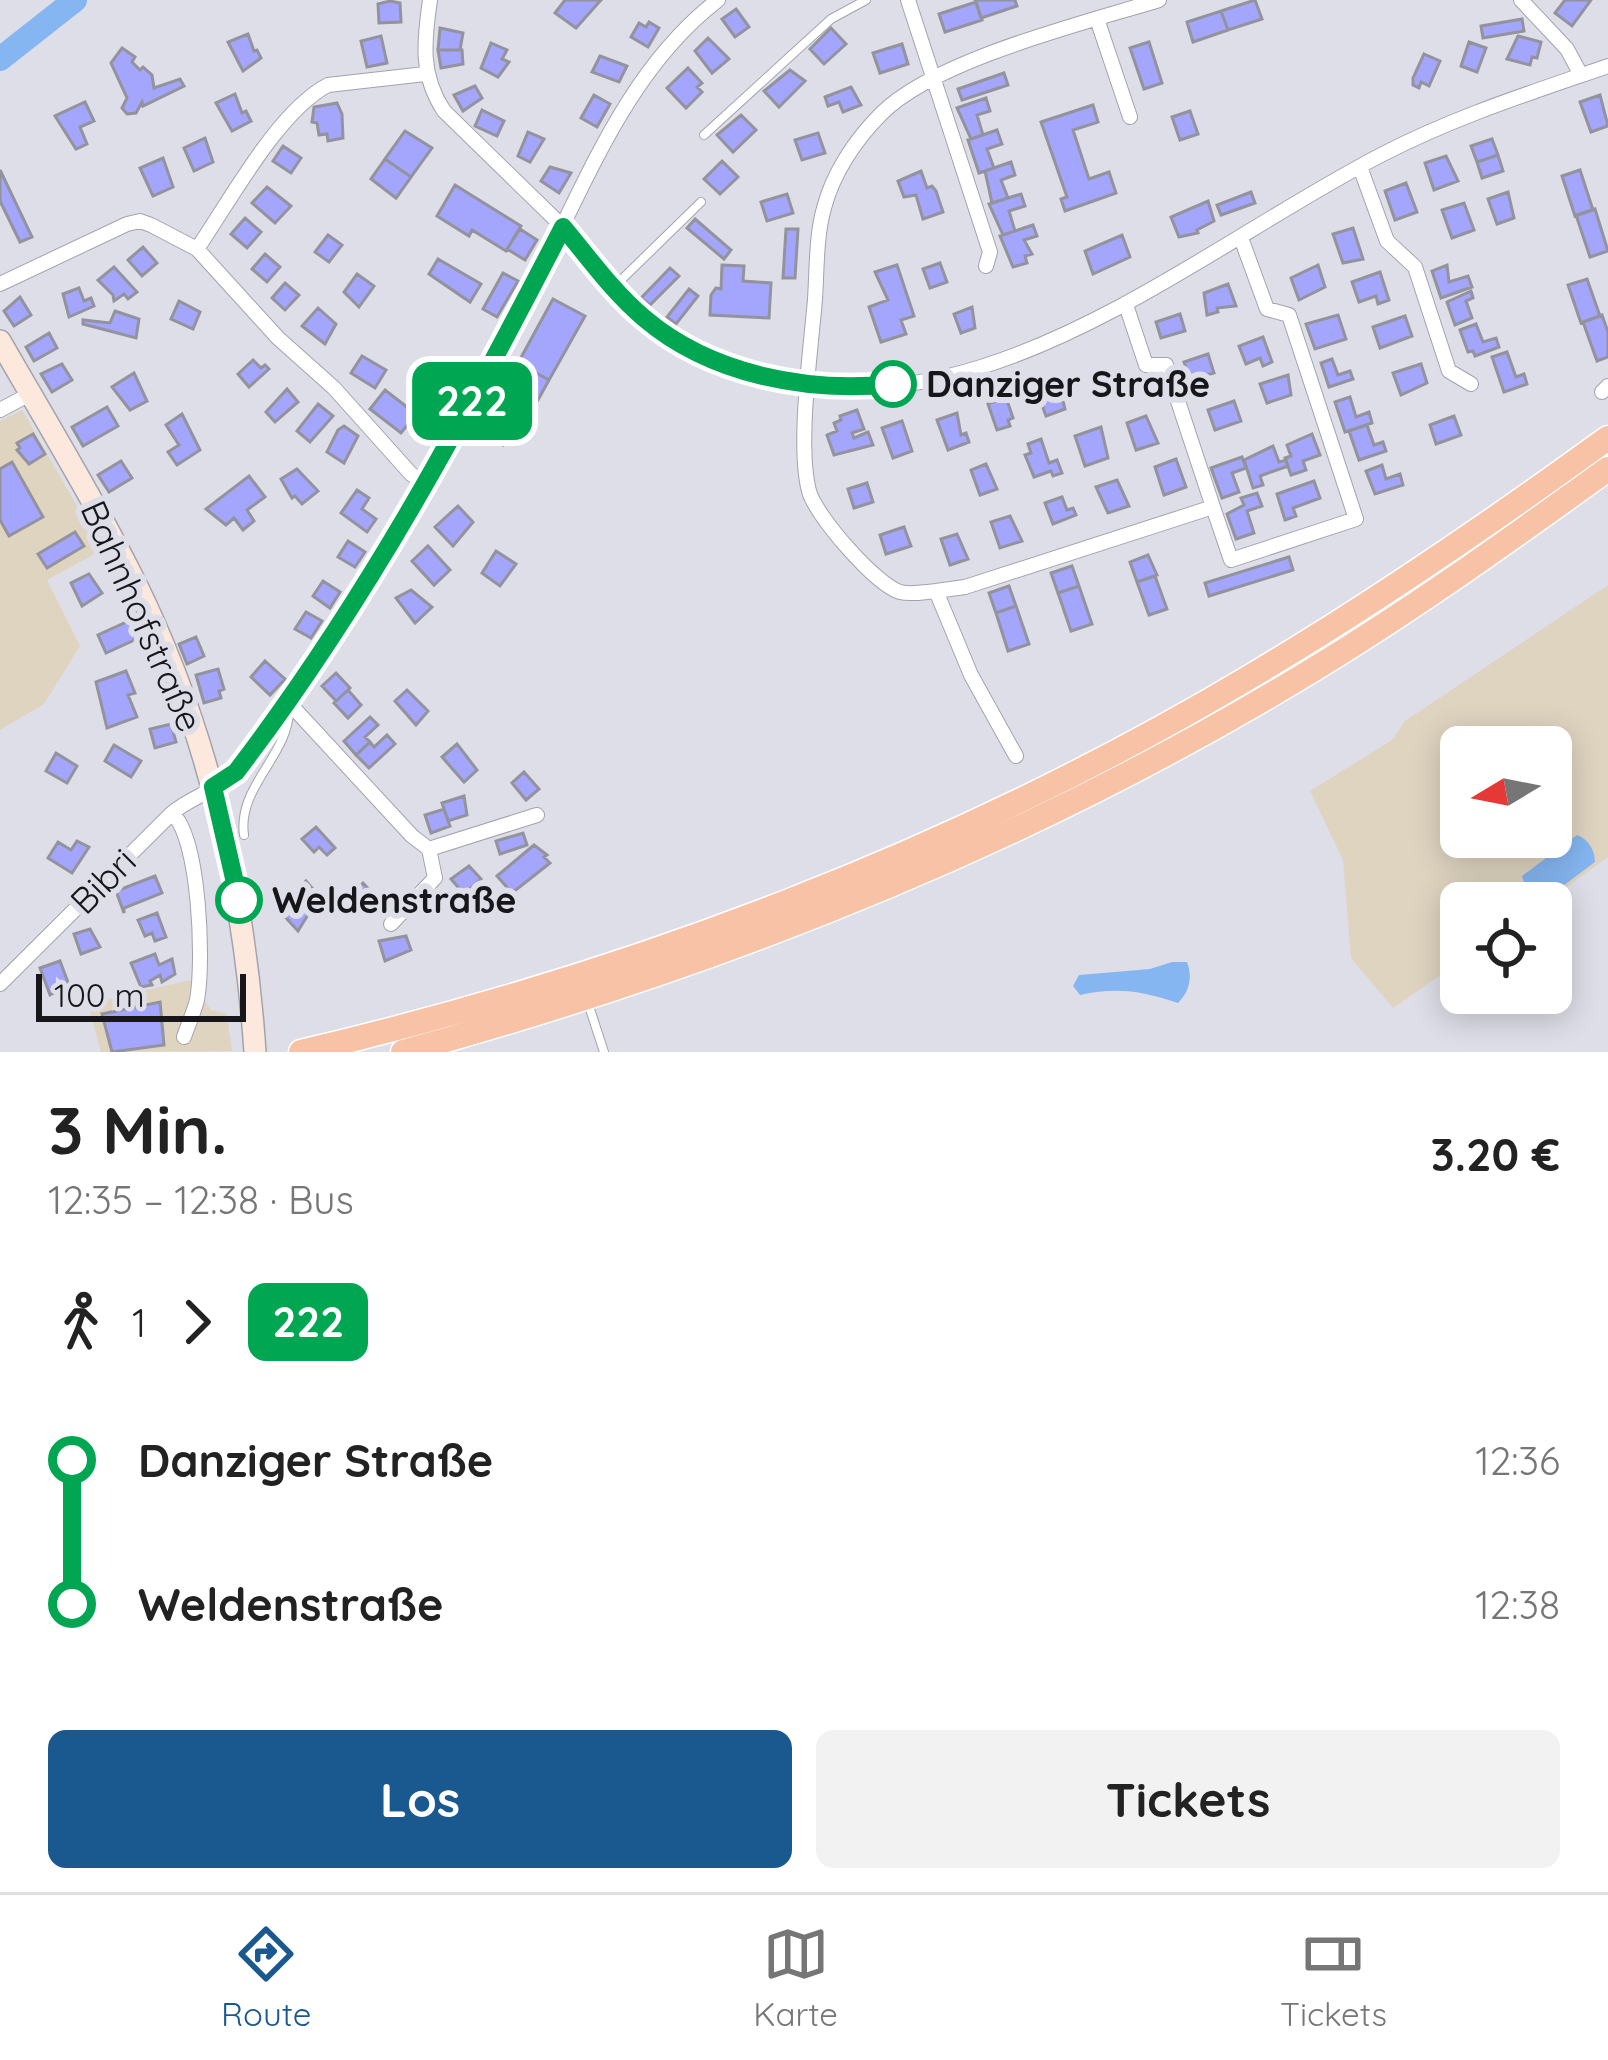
<!DOCTYPE html>
<html lang="de">
<head>
<meta charset="utf-8">
<style>
	body { margin:0; font-family:Quicksand,sans-serif; background:#f2f2f2; color:#222; height:100vh; display:flex; flex-direction:column; font-size:45px; white-space:nowrap }
	* { box-sizing:border-box; margin:0 }
	p { font-size:39px; color:#767676 }
	.icon { flex:none; width:66px; height:66px; fill:none; stroke:currentColor; stroke-width:2; stroke-linecap:round; stroke-linejoin:round }
	.map { position:relative; height:1052px; overflow:hidden }
	.side { display:flex; flex-direction:column; background:#fff; flex:1 }
	.side>* { flex:none }
	.badge { padding:0 24px; border-radius:18px; font-size:42px; line-height:78px }
	.needle { width:78px; rotate:260deg }
	.fabs { position:absolute; left:1440px; top:726px; display:grid; gap:24px }
	.fabs a { display:grid; place-items:center; width:132px; height:132px; border-radius:18px; background:#fff; box-shadow:0 6px 30px #0003; font-size:60px }
	.scale { position:absolute; left:36px; bottom:30px; width:210px; box-sizing:border-box; padding-left:12px; border:6px solid #17171b; border-top:0; font-size:33px; line-height:42px; white-space:nowrap; color:#17171b; -webkit-text-stroke:9px #dedee8; paint-order:stroke }
	.map>.badge { position:absolute; translate:-50% -50%; box-shadow:0 0 0 6px #fff }
	.legs { display:flex; align-items:center; gap:18px; height:132px; padding:0 48px; font-size:39px }
	.legs p { margin-inline-start:auto }
	.headline { display:flex; align-items:center; justify-content:space-between; height:204px; padding:0 48px }
	h1 { font-size:66px; font-weight:800; line-height:90px }
	.cta { display:flex; gap:24px; margin-top:auto; padding:24px 48px }
	.cta a { flex:1; height:138px; border-radius:18px; background:#1a598f; color:#fff; font-size:48px; font-weight:800; line-height:138px; text-align:center }
	.cta a+a { background:#f2f2f2; color:#222 }
	ul { padding:0 48px; list-style:none }
	li { display:flex; align-items:center; gap:42px; height:144px; font-size:45px }
	li i { display:grid; place-items:center; width:18px; height:100%; margin:0 15px; background:currentColor }
	li i::after { content:''; width:30px; height:30px; margin:-15px; border:9px solid; border-radius:50%; background:#fff }
	li p { margin-inline-start:auto }
	li:first-child i { background:linear-gradient(#0000 50%,currentColor 0) }
	li:last-child i { background:linear-gradient(currentColor 50%,#0000 0) }
	.tabs { display:flex; justify-content:space-around; align-items:center; height:168px; border-top:3px solid #e0e0e0; background:#fff; font-size:33px; color:#767676 }
	.tabs a { display:grid; justify-items:center; gap:6px }
	.tabs .selected { color:#1a598f }
	.map>svg:first-child { display:block }
	.commercial { fill:#dfd4c0; fill-rule:evenodd }
	.water { fill:#85b6f1 }
	.lines { fill:none; stroke-linecap:round; stroke-linejoin:round }
	.river { stroke:#85b6f1; stroke-width:24 }
	.building { fill:#a4a5fd; stroke:#92939c; stroke-width:3 }
	.service-casing { stroke:#a3a3ad; stroke-width:10 }
	.minor-casing { stroke:#a3a3ad; stroke-width:16 }
	.secondary-casing { stroke:#a3a3ad; stroke-width:24 }
	.trunk-casing { stroke:#fff; stroke-width:27 }
	.service { stroke:#fff; stroke-width:8 }
	.minor { stroke:#fff; stroke-width:14 }
	.secondary { stroke:#fce8dd; stroke-width:21 }
	.trunk { stroke:#f8c2a6; stroke-width:24 }
	.line-1-casing { stroke:#fff; stroke-width:27 }
	.line-1 { stroke:#00a651; stroke-width:18 }
	.stop-1-dot { fill:#fff; stroke:#00a651; stroke-width:6 }
	.labels { text-anchor:middle; stroke-width:12; stroke-linejoin:round; paint-order:stroke }
	.stop-label { font-size:36px; font-weight:bold; fill:#17171b; stroke:#dedee8; text-anchor:start }
	.street-label { font-size:36px; fill:#17171b; stroke:#dedee8 }
</style>
</head>
<body>
<div class="map">
<svg width="1608" height="1052" viewBox="0 0 1608 1052">
	<rect width="100%" height="100%" fill="#dedee8"/>
	<path class="commercial" d="M22 410 102 550 47 580 80 646 44 704 0 730V421Z
		M1608 585V857L1545 903H1461V961L1393 1008 1351 958 1343 860 1310 791 1392 740 1405 721ZM1461 747H1551V837H1461Z
		M190 980 211 1010 227 1014 232 1051 101 1052 88 1004Z"/>
	<path class="water" d="M1577 835C1588 839 1595 850 1595 862L1544 900C1533 898 1524 886 1522 876Z
		M1172 962H1187C1193 978 1189 992 1178 1003 1142 991 1117 987 1080 995L1073 986 1079 975 1150 969Z"/>
	<g class="lines">
		<path class="river" d="M0 59 75 0"/>
	</g>
	<path class="building" d="M565 0H601L576 28 555 13Z
		M975 0H1015L1017 6 981 18Z
		M1255 0 1262 19 1228 30 1221 11Z
		M1565 0H1591L1572 26 1555 13Z
		M390 1 400 3 401 22 379 23 378 4Z
		M976 2 982 20 945 32 939 14Z
		M736 9 749 27 735 37 722 19Z
		M1221 11 1228 30 1193 42 1187 22Z
		M1522 19 1524 31 1483 38 1481 26Z
		M649 22 659 28 648 47 631 37 639 23 646 27Z
		M440 28 463 33 460 50H438Z
		M831 28 846 44 824 64 810 49Z
		M248 34 254 51 257 50 261 58 243 71 228 42Z
		M381 36 387 63 367 67 361 41Z
		M1518 36 1541 42 1537 58 1532 57 1530 65 1507 59Z
		M708 38 729 59 712 73 695 51Z
		M1149 42 1162 83 1144 89 1130 48Z
		M1469 42 1486 48 1477 72 1461 66Z
		M491 43 507 50 502 59 509 62 498 77 481 68Z
		M902 44 908 64 880 73 873 53Z
		M122 48 135 57 132 62 140 70 143 67 152 75 154 88 180 79 184 86 143 106 142 102 136 113 127 114 122 108 127 98 111 63Z
		M438 50H462L463 64 441 68Z
		M1424 54 1440 61 1429 86 1421 82 1419 88 1413 85V78Z
		M600 56 627 66 619 82 592 72Z
		M688 68 702 83 697 87 702 92 686 108 667 88Z
		M790 70 805 81 779 107 764 91Z
		M1004 73 1008 85 962 100 958 89Z
		M475 86 482 98 463 111 454 95Z
		M851 87 861 105 843 112 839 102 828 106 825 97Z
		M235 94 242 113 246 111 251 121 232 131 216 103Z
		M594 95 610 104 597 127 581 118Z
		M1600 95 1608 126 1591 132 1580 102Z
		M986 98 990 111 977 115 983 135 971 139 957 108Z
		M85 102 94 121 80 127 87 144 76 149 55 116Z
		M337 103 342 114 343 138 328 141 327 134 319 135 317 123 312 122 314 107Z
		M1093 105 1098 122 1073 130 1089 179 1109 172 1116 193 1065 211 1061 199 1067 197 1041 122Z
		M482 110 504 121 497 136 475 126Z
		M1190 111 1198 134 1180 140 1172 117Z
		M741 115 756 130 733 152 717 135Z
		M997 130 1002 144 987 149 994 168 979 173 968 140Z
		M405 131 432 148 411 177 385 159Z
		M528 132 544 139 530 162 518 156Z
		M818 133 825 153 802 160 795 140Z
		M205 138 213 162 194 171 184 148Z
		M1492 139 1498 155 1477 162 1471 146Z
		M283 146 301 158 291 173 273 161Z
		M1498 155 1503 171 1482 178 1477 162Z
		M1446 156 1458 181 1434 190 1425 163Z
		M163 158 173 187 153 196 140 168Z
		M385 159 411 177 396 198 371 179Z
		M722 161 738 177 720 194 704 179Z
		M1011 162 1015 175 1001 180 1008 198 992 203 985 171Z
		M550 167 571 173 559 193 541 181Z
		M0 170 32 237 20 242 0 201Z
		M1580 170 1593 210 1575 216 1562 176Z
		M921 171 927 188 932 186 936 191 943 212 923 219 916 195 904 197 898 181Z
		M1406 183 1417 212 1395 220 1385 191Z
		M455 185 521 226 506 251 472 230 469 236 437 216Z
		M267 187 291 206 275 223 252 203Z
		M1251 192 1255 203 1221 215 1217 205Z
		M1508 192 1514 218 1497 224 1488 199Z
		M787 194 793 213 767 221 761 202Z
		M1021 194 1025 206 1009 211 1015 231 1003 235 989 204Z
		M1208 201 1214 221 1197 230 1198 233 1179 237 1171 217Z
		M1464 203 1474 230 1452 238 1442 210Z
		M1595 209 1608 251 1590 257 1576 215Z
		M245 218 261 232 247 248 231 234Z
		M695 219 731 250 724 259 687 228Z
		M1033 225 1037 236 1024 240 1032 254 1025 256 1027 263 1013 267 1000 236Z
		M1353 228 1363 259 1343 263 1333 234Z
		M520 229 537 240 525 260 507 249Z
		M786 229H798L795 278H783Z
		M328 235 342 245 329 262 315 252Z
		M1122 235 1130 257 1093 274 1085 251Z
		M143 247 157 263 142 276 128 260Z
		M265 254 280 267 267 282 252 269Z
		M438 259 481 284 470 302 429 274Z
		M940 263 947 282 930 288 923 269Z
		M722 265 744 266 743 281 771 283 769 318 710 315 711 295 716 288 721 289Z
		M897 265 914 316 901 320 906 334 881 342 869 307 888 300 875 272Z
		M1318 265 1325 287 1299 300 1291 278Z
		M1447 265 1449 282 1468 276 1472 287 1441 298 1432 271Z
		M114 267 137 292 128 299 124 294 114 301 113 295 98 280Z
		M670 268 679 276 650 305 641 298Z
		M1380 272 1389 300 1378 304 1376 296 1359 302 1352 282Z
		M503 273 518 281 497 317 483 309Z
		M357 274 374 286 359 307 344 292Z
		M1587 279 1600 316 1581 323 1568 285Z
		M285 283 299 295 285 310 272 298Z
		M1228 284 1236 306 1217 308 1218 312 1207 315 1204 293Z
		M79 288 84 301 91 298 94 306 69 317 63 294Z
		M689 289 698 296 676 324 667 317Z
		M1471 291 1473 298 1466 301 1472 318 1455 325 1447 302Z
		M20 297 31 315 14 326 4 311Z
		M553 299 585 316 549 380 518 363Z
		M179 301 200 312 193 329 171 319Z
		M972 307 975 328 961 333 954 314Z
		M318 308 336 324 325 344 302 326Z
		M115 311 139 319 136 338 83 324V320L110 323Z
		M1180 314 1185 331 1161 338 1156 322Z
		M1338 315 1346 339 1315 349 1306 324Z
		M1602 315 1608 332V357L1597 361 1583 322Z
		M1405 316 1412 336 1380 348 1373 327Z
		M1476 324 1483 342 1496 338 1499 347 1475 356 1473 351 1468 352 1460 330Z
		M49 333 57 348 34 361 26 347Z
		M1263 337 1272 362 1263 366 1260 358 1246 364 1239 346Z
		M1507 352 1516 377 1524 374 1527 384 1504 392 1492 357Z
		M1208 354 1214 373 1190 380 1184 362Z
		M362 356 386 370 375 388 351 373Z
		M1332 359 1338 375 1350 371 1353 379 1329 387 1321 363Z
		M253 360 261 368 265 365 269 369 249 387 238 374Z
		M518 363 549 380 538 400 507 382Z
		M62 364 72 380 52 392 41 374Z
		M1421 364 1427 383 1401 395 1393 373Z
		M134 373 147 401 130 410 112 387Z
		M1288 375 1291 395 1267 403 1260 384Z
		M1058 380 1065 409 1046 416 1036 388Z
		M287 389 298 402 275 422 266 412Z
		M385 390 416 414 401 433 370 409Z
		M1006 397 1013 418 1008 420 1010 426 997 430 988 404Z
		M1350 397 1356 417 1369 412 1372 423 1345 432 1335 402Z
		M1234 401 1241 421 1215 430 1208 410Z
		M318 404 333 416 310 442 297 431Z
		M107 407 118 426 83 446 72 427Z
		M857 410 864 429 852 433 854 438 868 432 873 445 834 455 827 435 837 431 834 423 841 420 840 416Z
		M957 413 961 435 966 433 969 442 948 450 937 420Z
		M182 414 200 450 177 465 168 452 179 445 166 425Z
		M495 415 511 425 508 430 512 433 503 445 484 434Z
		M1146 416 1158 443 1136 450 1127 423Z
		M1454 416 1461 435 1436 444 1430 425Z
		M902 421 912 451 893 458 882 428Z
		M1367 425 1374 445 1383 442 1386 451 1359 460 1349 431Z
		M344 426 358 436 344 463 327 452 338 430Z
		M1101 427 1108 458 1085 466 1075 436Z
		M33 434 45 454 29 464 17 450 20 448 17 443Z
		M1312 434 1320 455 1303 461 1306 470 1291 475 1285 458 1291 456 1287 445Z
		M1041 439 1049 463 1057 460 1062 473 1053 476 1051 471 1034 477 1025 455 1031 453 1028 444Z
		M1273 446 1279 462 1286 460 1288 466 1260 476 1263 485 1253 488 1244 460Z
		M1242 457 1246 468 1232 473 1239 492 1222 498 1211 468Z
		M1176 459 1186 487 1164 495 1155 467Z
		M121 461 132 478 109 492 98 475Z
		M12 462 43 517 9 536 0 520V469Z
		M986 464 997 489 980 495 971 470Z
		M1382 465 1386 479 1400 474 1403 485 1375 494 1366 471Z
		M297 469 318 491 302 504 295 496 292 498 281 479Z
		M249 476 265 497 247 510 254 521 243 530 234 518 226 525 206 509Z
		M1117 480 1129 506 1108 513 1096 487Z
		M1314 481 1320 498 1293 508 1296 516 1285 520 1277 494Z
		M867 483 873 502 854 508 848 489Z
		M357 490 369 498 362 509 376 519 367 532 341 513Z
		M1257 493 1262 506 1247 511 1254 533 1236 539 1227 514 1244 505 1241 498Z
		M1062 497 1067 510 1073 508 1076 515 1053 524 1045 503Z
		M458 506 473 522 453 546 435 527Z
		M1010 516 1022 541 1000 548 991 522Z
		M904 527 911 546 886 554 880 535Z
		M75 532 84 546 47 568 38 554Z
		M957 534 968 559 950 565 941 539Z
		M348 541 365 552 355 567 338 557Z
		M428 546 450 570 434 585 412 561Z
		M496 551 516 564 500 586 482 573Z
		M1148 555 1157 575 1137 582 1130 562Z
		M1289 557 1293 570 1209 596 1205 583Z
		M1072 566 1079 586 1058 593 1051 573Z
		M89 574 102 593 82 606 71 583Z
		M1155 576 1167 609 1149 615 1137 582Z
		M323 581 340 592 330 608 313 596Z
		M1009 586 1016 606 996 613 989 593Z
		M1079 586 1092 624 1071 631 1058 593Z
		M411 590 432 607 415 623 396 598Z
		M1016 606 1029 644 1008 651 996 613Z
		M306 612 322 621 311 638 295 629Z
		M133 619 141 637 106 653 98 635Z
		M196 637 204 656 187 664 179 644Z
		M265 661 285 679 270 695 251 677Z
		M218 669 224 689 219 691 221 698 204 703 196 675Z
		M126 671 135 693 128 695 137 717 107 728 96 682Z
		M336 673 350 688 336 701 322 686Z
		M348 690 361 705 348 718 334 703Z
		M407 690 428 711 416 725 395 701Z
		M370 717 378 725 365 737 370 742 356 755 344 741Z
		M171 724 176 742 155 748 150 729Z
		M387 735 395 744 369 768 356 755 370 742 374 747Z
		M457 744 477 770 464 782 442 757Z
		M114 745 141 761 131 777 105 761Z
		M56 753 77 766 67 783 46 771Z
		M524 772 539 789 526 800 512 783Z
		M464 796 467 815 448 821 442 803Z
		M444 809 450 826 431 833 425 815Z
		M316 827 335 848 327 855 319 847 314 852 302 839Z
		M523 833 527 845 500 854 496 841Z
		M77 841 89 847 72 873 48 858 58 842 71 850Z
		M534 845 547 855 544 857 550 863 512 893 497 876Z
		M469 866 481 879 464 894 451 879Z
		M155 876 162 893 124 908V913L116 891Z
		M306 881 325 903 317 910 309 901 303 907 292 894Z
		M363 883 375 896 359 910 347 897Z
		M292 894 309 913 298 931 277 908Z
		M157 913 166 937 155 941 152 933 145 936 138 920Z
		M90 929 100 947 81 954 74 934Z
		M406 936 411 950 385 961 379 941Z
		M155 954 159 965 172 959 175 974 162 982 160 975 150 981 152 985 141 987 131 963Z
		M60 961 69 985 50 995 40 968Z
		M160 1002 164 1045 112 1052 102 1014Z"/>
	<g class="lines">
		<defs>
			<path id="service" d="M704 135 831 19 866 0
				M616 285 701 202
				M244 835C237 787 289 755 289 710
				M587 1000 604 1052"/>
			<path id="minor" d="M430 0C424 41 420 75 444 111 483 149 522 187 561 225 606 269 631 319 690 349 941 476 1171 264 1381 155 1454 117 1530 93 1608 66
				M908 0 990 252 986 266
				M1521 0 1567 49 1581 75
				M1097 19 1130 117
				M1360 167 1387 241 1415 267 1449 371 1471 384
				M197 249C230 201 278 111 328 85L425 74
				M0 284 127 224 140 221 151 225 197 249 278 338 334 388 411 474 428 485
				M1126 305 1146 365H1166L1213 507
				M1602 392 1608 386
				M0 410 30 394
				M936 591 965 587 1213 507 1231 560 1356 519 1289 315 1267 309 1241 238
				M289 703 412 836 429 849 537 815
				M1016 756 971 675 936 591C924 592 911 595 900 592 876 585 815 515 809 491 797 445 811 349 815 299 817 269 816 236 824 208 833 173 856 139 881 114 934 60 1084 23 1159 0
				M172 813C200 838 204 963 197 1000 194 1012 188 1025 184 1037
				M391 924 435 878 429 849
				M0 984 172 813C191 797 216 791 233 774 267 742 293 696 320 658 402 537 469 408 536 279 587 181 627 70 718 0"/>
			<path id="secondary" d="M0 341C46 421 94 500 135 582 208 730 244 889 255 1052"/>
			<path id="trunk" d="M301 1052C633 974 959 851 1253 675 1376 602 1492 522 1608 438
				M403 1052C714 967 1014 849 1291 683 1401 618 1505 543 1608 469"/>
		</defs>
		<use href="#service" class="service-casing"/>
		<use href="#minor" class="minor-casing"/>
		<use href="#secondary" class="secondary-casing"/>
		<use href="#trunk" class="trunk-casing"/>
		<use href="#service" class="service"/>
		<use href="#minor" class="minor"/>
		<use href="#secondary" class="secondary"/>
		<use href="#trunk" class="trunk"/>
	</g>
	<g class="lines">
		<defs>
			<path id="line-1" d="M239 900 213 787 236 772C368 599 464 419 563 227 589 258 613 292 644 318 711 375 808 393 893 384"/>
		</defs>
		<use href="#line-1" class="line-1-casing"/>
		<use href="#line-1" class="line-1"/>
	</g>
	<g class="stop-1-dot">
		<circle cx="893" cy="384" r="21"/>
		<circle cx="239" cy="900" r="21"/>
	</g>
	<g class="labels">
		<g class="stop-label">
			<text x="926" y="397">Danziger Straße</text>
			<text x="272" y="913">Weldenstraße</text>
		</g>
		<g class="street-label">
			<text transform="translate(142 616) rotate(66)" y="13">Bahnhofstraße</text>
			<text transform="translate(103 881) rotate(-45)" y="13">Bibri</text>
		</g>
	</g>
</svg>
<div class="fabs">
<a><svg class="needle" viewBox="-14 -14 28 28"><path d="M0-13l5 13h-10z" fill="#e53935"/><path d="M0 13l5-13h-10z" fill="#767676"/></svg></a>
<a><svg class="icon" aria-label="locate" viewBox="0 0 24 24"><circle cx="12" cy="12" r="6"/><path d="M12 2v4M12 18v4M2 12h4M18 12h4"/></svg></a>
</div>
<div class="scale">100 m</div>
<b class="badge" style="left:472px;top:401px;background:#00a651;color:#fff">222</b>
</div>
<section class="side">
<div class="headline"><div><h1>3 Min.</h1><p>12:35 – 12:38 · Bus</p></div><b>3.20 €</b></div>
<div class="legs"><svg class="icon" aria-label="walk" viewBox="0 0 24 24"><circle cx="13" cy="4" r="2"/><path d="M13 8l-2 6 4 7M11 14l-3 7M7 12l3-4h3l4 4"/></svg>1<svg class="icon" aria-label="forward" viewBox="0 0 24 24"><path d="M9 5l7 7-7 7"/></svg><b class="badge" style="background:#00a651;color:#fff">222</b></div>
<ul>
<li><i style="color:#00a651"></i><b>Danziger Straße</b><p>12:36</p></li>
<li><i style="color:#00a651"></i><b>Weldenstraße</b><p>12:38</p></li>
</ul>
<div class="cta"><a>Los</a><a>Tickets</a></div>
</section>
<nav class="tabs">
<a class="selected"><svg class="icon" aria-label="directions" viewBox="0 0 24 24"><path d="M12 3l9 9-9 9-9-9zM9 14v-3h6M13 9l2 2-2 2"/></svg>Route</a>
<a><svg class="icon" aria-label="map" viewBox="0 0 24 24"><path d="M3 6l6-2 6 2 6-2v14l-6 2-6-2-6 2zM9 4v14M15 6v14"/></svg>Karte</a>
<a><svg class="icon" aria-label="tickets" viewBox="0 0 24 24"><path d="M3 7h18v10H3zM15 7v10"/></svg>Tickets</a>
</nav>
</body>
</html>
